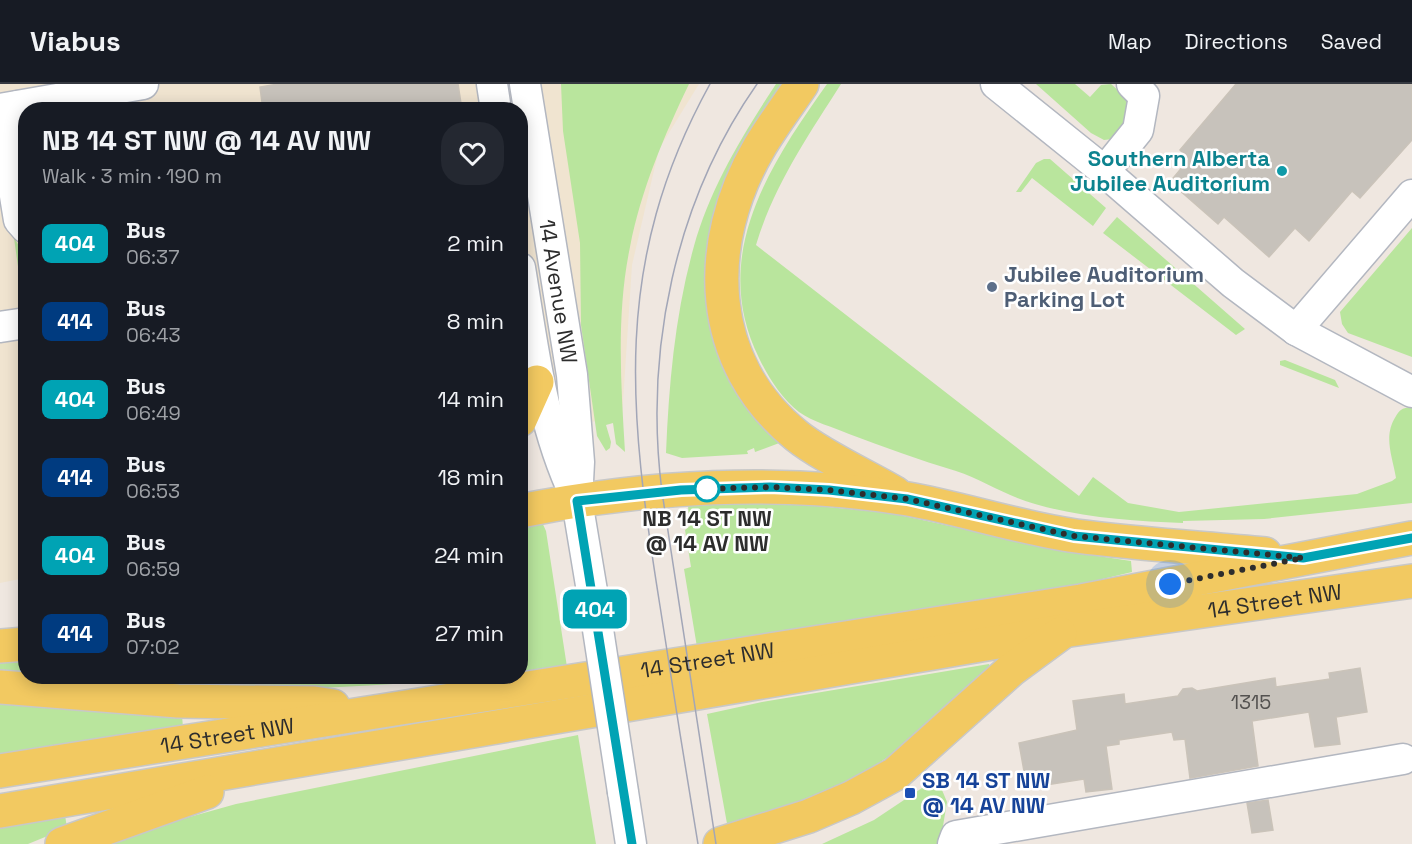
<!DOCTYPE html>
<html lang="en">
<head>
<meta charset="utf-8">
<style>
	body { margin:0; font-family:"Space Grotesk",sans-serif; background:#242831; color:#f1f3f6; height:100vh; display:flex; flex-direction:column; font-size:22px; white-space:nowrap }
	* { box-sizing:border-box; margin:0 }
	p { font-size:20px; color:#9ea1a6 }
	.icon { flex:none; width:33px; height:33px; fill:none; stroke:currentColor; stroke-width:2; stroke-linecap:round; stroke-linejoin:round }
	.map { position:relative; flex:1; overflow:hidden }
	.details { position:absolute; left:18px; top:18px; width:510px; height:582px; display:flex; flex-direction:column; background:#171b24; border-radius:24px; box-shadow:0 3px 15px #0003 }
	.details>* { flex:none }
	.badge { padding:0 12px; border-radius:9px; font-size:21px; line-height:39px }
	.you { position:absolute; width:30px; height:30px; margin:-15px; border:4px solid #fff; border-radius:50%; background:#1a73e8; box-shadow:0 0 0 9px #1a73e833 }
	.map>.badge { position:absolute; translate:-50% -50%; box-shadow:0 0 0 3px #fff }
	.round { display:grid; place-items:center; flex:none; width:63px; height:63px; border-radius:24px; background:#242831 }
	.headline { display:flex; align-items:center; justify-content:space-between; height:102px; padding:0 24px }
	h1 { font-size:28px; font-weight:800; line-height:45px }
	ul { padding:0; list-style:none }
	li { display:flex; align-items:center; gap:18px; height:78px; padding:0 24px }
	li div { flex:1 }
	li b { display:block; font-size:22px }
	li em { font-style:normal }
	li .badge { min-width:66px; font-weight:700; text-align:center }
	header { display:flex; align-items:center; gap:36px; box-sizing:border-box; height:84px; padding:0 30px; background:#171b24; border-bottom:2px solid #363941 }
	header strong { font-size:28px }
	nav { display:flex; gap:33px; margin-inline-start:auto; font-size:21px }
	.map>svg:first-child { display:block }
	.education { fill:#f0e4d0 }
	.green { fill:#b9e59d }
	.building { fill:#c7c2bb; stroke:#cac3b9; stroke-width:1.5 }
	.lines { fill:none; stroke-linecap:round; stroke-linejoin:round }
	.minor-casing { stroke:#b3b7c0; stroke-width:33 }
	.major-casing { stroke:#c8c8c8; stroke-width:36 }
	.minor { stroke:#fff; stroke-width:30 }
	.major { stroke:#f2c961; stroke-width:33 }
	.tram { stroke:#a2a6b7; stroke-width:1.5 }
	.minor-bridge-casing { stroke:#b3b7c0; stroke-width:33; stroke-linecap:butt }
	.minor-bridge { stroke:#fff; stroke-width:30 }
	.line-casing { stroke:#fff; stroke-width:14 }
	.line { stroke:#00a3b4; stroke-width:9 }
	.walk { stroke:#2d2d2d; stroke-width:6; stroke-dasharray:0 10.8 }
	.culture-dot { fill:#0f9aa8; stroke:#fff; stroke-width:2 }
	.service-dot { fill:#5c6f8a; stroke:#fff; stroke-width:2 }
	.stop-dot { fill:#fff; stroke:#00a3b4; stroke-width:3 }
	.transit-dot { fill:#1a4fb4; stroke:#fff; stroke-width:2 }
	.labels { text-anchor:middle; stroke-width:5; stroke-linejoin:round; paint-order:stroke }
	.number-label { font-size:20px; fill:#545250 }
	.culture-label { font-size:22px; font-weight:bold; fill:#0d838f; stroke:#fff; text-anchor:end }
	.service-label { font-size:22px; font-weight:bold; fill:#4e5e75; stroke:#fff; text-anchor:start }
	.street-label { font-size:22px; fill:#2d2d2d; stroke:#fff }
	.stop-label { font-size:22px; font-weight:bold; fill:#2d2d2d; stroke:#fff }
	.transit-label { font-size:22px; font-weight:bold; fill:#164399; stroke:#fff; text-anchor:start }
</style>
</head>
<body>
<header>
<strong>Viabus</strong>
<nav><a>Map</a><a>Directions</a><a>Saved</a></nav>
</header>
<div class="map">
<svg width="1412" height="760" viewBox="0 0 1412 760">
	<rect width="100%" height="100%" fill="#efe7e0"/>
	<path class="education" d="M0 0H699L659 65 632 181 622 333 521 349 520 26H26L25 494 0 499Z"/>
	<path class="green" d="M561 0H689C664 52 641 106 630 163 616 230 621 301 625 368L616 360 613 339 606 341 611 358 610 364 606 367 597 352 581 241 580 159 563 47Z
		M776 0H789L721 110 709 151 705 188 707 220 713 249 782 358 755 368 754 364 747 367 748 370 682 374 666 369C669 299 675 230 694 162 710 104 743 50 776 0Z
		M827 0H841C808 52 774 101 756 161L1079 412 1093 393 1128 419 1179 428 1357 410 1392 397 1396 394C1392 371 1383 352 1396 332 1400 325 1404 323 1412 324V419L1264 435 1183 437V439C1134 437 1083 434 1035 420 1008 413 983 396 956 387 919 376 884 363 849 350 833 343 813 338 799 328 782 315 768 293 759 274 709 172 769 82 827 0Z
		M1036 0H1075L1090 13 1101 1 1111 0 1130 17 1121 54 1104 56 1091 49Z
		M1044 75H1050L1106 124 1093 142 1032 94 1021 108H1016L1036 79Z
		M1117 133 1245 245 1236 251 1103 149Z
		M1412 144V273L1348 249 1342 240 1340 228Z
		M14 154 25 171V210L22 211Z
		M1285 276 1335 296 1339 304 1280 281V277Z
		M776 418 890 429 1065 467 1131 477 1132 488 1073 502 697 563 684 485 691 483 685 446 690 442 688 422Z
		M541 436 546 447 567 583 521 589V440Z
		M25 575 26 592 482 593C323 608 159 612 0 590V578Z
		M989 580 991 585C963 610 936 638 905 661 853 700 789 725 728 745L707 630 762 618Z
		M0 615 182 631 183 644 0 675Z
		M578 651 596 760H93L236 720Z
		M937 694 947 718 940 760H822L874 736Z
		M65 731 67 744 28 760H0V742Z"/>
	<path class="building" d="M278 0H458L462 26H263L260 3Z
		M1236 0H1412V56L1360 114 1352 107 1309 157 1295 144 1269 173 1224 133 1218 140 1170 98 1189 75 1180 66Z
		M1360 584 1367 628 1336 633 1340 660 1315 663 1309 628 1252 637 1258 682 1190 694 1185 655 1174 656 1172 648 1119 656V660L1106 662 1112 705 1086 708 1084 695 1027 704 1019 659 1077 646 1073 617 1124 610 1125 620 1178 612 1183 605 1192 604 1197 607 1275 594 1276 603 1330 595 1329 589Z
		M1268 716 1273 746 1252 749 1247 719Z"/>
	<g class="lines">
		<defs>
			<g id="minor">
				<path d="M492 0 496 26"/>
				<path id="s1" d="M525 0 572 291 579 378 577 417 593 513"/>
				<path d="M996 0 1098 82 1233 199 1296 246 1412 308"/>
				<path d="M18 22 7 63 19 136 26 144"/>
				<path d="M0 25 143 0"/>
				<path d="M1104 88 1138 46 1144 12 1132 0"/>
				<path d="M520 184C533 262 541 339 575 411"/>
				<path d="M0 243 26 239"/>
				<path d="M1296 246 1412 111"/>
				<path d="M623 708 631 760"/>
				<path d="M953 760 956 752 1403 675"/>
			</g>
			<g id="major">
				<path d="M802 0C788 21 772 42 759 64 703 160 706 279 797 352 822 372 866 392 895 409"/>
				<path d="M520 336 537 298"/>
				<path d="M520 427C646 402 781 394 908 415 964 425 1019 444 1076 452 1139 460 1202 464 1265 470"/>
				<path d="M0 562 26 560"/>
				<path d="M0 603 178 617 314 619 333 622"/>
				<path id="s2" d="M0 687 1081 517 1412 454"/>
				<path id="s3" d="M0 727 1063 547 1412 497"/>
				<path d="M62 760 207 708"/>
				<path d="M720 760 809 732 851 714 895 690 1011 586 1060 550"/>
			</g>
		</defs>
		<use href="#minor" class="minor-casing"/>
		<use href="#major" class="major-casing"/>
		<use href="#minor" class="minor"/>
		<use href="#major" class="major"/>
		<path class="tram" d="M698 760C685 681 672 601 660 522 629 328 611 180 710 0
			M716 760 662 408C644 267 675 117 757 0"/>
		<defs>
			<path id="minor-bridge" d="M593 513 623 708"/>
		</defs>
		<use href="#minor-bridge" class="minor-bridge-casing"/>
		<use href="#minor-bridge" class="minor-bridge"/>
	</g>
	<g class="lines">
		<defs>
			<path id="line" d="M632 760 577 417 681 406 770 403 829 406 907 415 1074 452 1303 474 1412 454"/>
		</defs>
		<use href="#line" class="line-casing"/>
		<use href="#line" class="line"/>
		<path class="walk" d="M707 405H704L770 403 829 406 907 415 1074 452 1303 474 1170 500"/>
	</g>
	<circle class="culture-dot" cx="1282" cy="87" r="6"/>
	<circle class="service-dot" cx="992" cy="203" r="6"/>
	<circle class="stop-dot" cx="707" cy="405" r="12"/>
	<rect class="transit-dot" x="904" y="703" width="12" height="12" rx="3"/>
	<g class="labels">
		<g class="number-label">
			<text x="1251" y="625">1315</text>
		</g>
		<g class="culture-label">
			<text x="1270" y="82">Southern Alberta<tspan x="1270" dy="25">Jubilee Auditorium</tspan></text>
		</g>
		<g class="service-label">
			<text x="1004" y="198">Jubilee Auditorium<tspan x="1004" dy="25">Parking Lot</tspan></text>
		</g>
		<g class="street-label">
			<text dy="8" stroke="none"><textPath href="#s1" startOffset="210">14 Avenue NW</textPath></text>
			<text dy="8" stroke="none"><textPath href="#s3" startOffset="1292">14 Street NW</textPath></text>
			<text dy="8" stroke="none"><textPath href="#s2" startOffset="716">14 Street NW</textPath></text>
			<text dy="8" stroke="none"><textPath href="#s2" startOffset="230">14 Street NW</textPath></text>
		</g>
		<g class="stop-label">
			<text x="707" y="442">NB 14 ST NW<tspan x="707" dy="25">@ 14 AV NW</tspan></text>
		</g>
		<g class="transit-label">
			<text x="922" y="704">SB 14 ST NW<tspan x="922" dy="25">@ 14 AV NW</tspan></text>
		</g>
	</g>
</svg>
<div class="you" style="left:1170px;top:500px"></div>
<b class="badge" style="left:595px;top:525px;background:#00a3b4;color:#fff">404</b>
<section class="details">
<div class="headline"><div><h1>NB 14 ST NW @ 14 AV NW</h1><p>Walk · 3 min · 190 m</p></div><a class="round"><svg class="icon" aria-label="heart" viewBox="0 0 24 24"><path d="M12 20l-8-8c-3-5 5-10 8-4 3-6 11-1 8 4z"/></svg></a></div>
<ul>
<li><span class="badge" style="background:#00a3b4;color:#fff">404</span><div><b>Bus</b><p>06:37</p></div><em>2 min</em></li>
<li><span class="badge" style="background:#003b80;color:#fff">414</span><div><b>Bus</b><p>06:43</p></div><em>8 min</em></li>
<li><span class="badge" style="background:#00a3b4;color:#fff">404</span><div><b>Bus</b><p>06:49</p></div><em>14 min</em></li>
<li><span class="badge" style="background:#003b80;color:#fff">414</span><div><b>Bus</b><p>06:53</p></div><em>18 min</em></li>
<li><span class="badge" style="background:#00a3b4;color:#fff">404</span><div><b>Bus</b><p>06:59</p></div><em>24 min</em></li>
<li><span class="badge" style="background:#003b80;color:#fff">414</span><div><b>Bus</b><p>07:02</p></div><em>27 min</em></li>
</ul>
</section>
</div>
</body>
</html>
